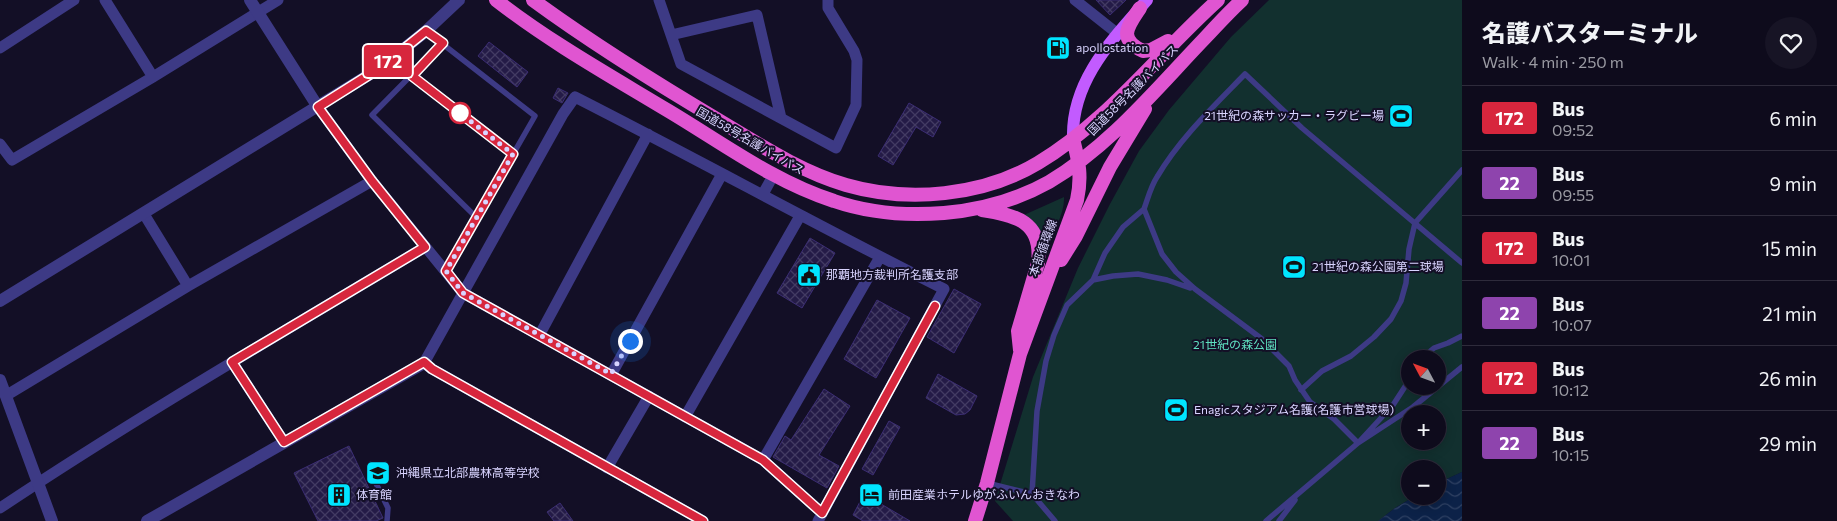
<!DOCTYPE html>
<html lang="en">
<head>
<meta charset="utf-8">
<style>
	body { margin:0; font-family:Commissioner,"Noto Sans JP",sans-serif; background:#171425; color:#f1f3f6; height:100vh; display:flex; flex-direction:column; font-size:19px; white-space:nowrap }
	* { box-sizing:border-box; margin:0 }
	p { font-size:16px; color:#9b9ba3 }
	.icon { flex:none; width:28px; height:28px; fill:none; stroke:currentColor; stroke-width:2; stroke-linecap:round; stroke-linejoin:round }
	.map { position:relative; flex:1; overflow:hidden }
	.drawer { display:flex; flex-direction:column; background:#0e0b1c; width:375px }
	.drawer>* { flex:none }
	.badge { padding:0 10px; border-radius:4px; font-size:18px; line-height:32px }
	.needle { width:32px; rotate:311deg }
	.fabs { position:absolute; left:1401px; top:350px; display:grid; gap:10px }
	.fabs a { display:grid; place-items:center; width:45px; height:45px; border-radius:50%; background:#0e0b1c; box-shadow:0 2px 12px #0003,0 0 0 1px #2e2b3b; font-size:25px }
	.you { position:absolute; width:25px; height:25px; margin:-12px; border:4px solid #fff; border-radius:50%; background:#1a73e8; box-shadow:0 0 0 8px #1a73e833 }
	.map>.badge { position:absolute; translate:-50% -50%; box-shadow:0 0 0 2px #fff }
	.round { display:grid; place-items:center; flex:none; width:52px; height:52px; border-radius:26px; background:#171425 }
	.head { display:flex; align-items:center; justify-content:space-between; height:85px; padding:0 20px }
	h1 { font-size:24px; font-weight:800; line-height:38px }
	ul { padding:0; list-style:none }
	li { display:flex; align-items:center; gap:15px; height:65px; padding:0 20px; border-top:1px solid #2e2b3b }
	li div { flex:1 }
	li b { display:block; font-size:19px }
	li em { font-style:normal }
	li .badge { min-width:55px; font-weight:700; text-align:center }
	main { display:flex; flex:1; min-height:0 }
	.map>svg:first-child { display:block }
	.green { fill:#12302f; fill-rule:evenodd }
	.water { fill:url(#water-waves) }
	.building { fill:url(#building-cross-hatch); stroke:#3b2d73 }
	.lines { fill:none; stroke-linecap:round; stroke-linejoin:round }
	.service { stroke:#3d3a85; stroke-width:5.5 }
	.minor { stroke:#3d3a85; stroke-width:11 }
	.tertiary { stroke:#3d3a85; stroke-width:12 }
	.primary { stroke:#c25bff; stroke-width:12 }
	.trunk { stroke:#e055d1; stroke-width:14 }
	.line-casing { stroke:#fff; stroke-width:11 }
	.line { stroke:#d7263d; stroke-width:8 }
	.walk { stroke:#d9d4ff; stroke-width:5; stroke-dasharray:0 9 }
	.stop-dot { fill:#fff; stroke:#d7263d; stroke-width:2.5 }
	.labels { text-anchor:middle; stroke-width:4; stroke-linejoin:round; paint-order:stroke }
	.poi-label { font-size:12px; fill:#d9d4ff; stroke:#130f26; text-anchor:start }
	.street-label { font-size:12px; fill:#d9d4ff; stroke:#130f26 }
	.park-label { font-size:12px; fill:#5fe0c0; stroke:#130f26 }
</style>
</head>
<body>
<main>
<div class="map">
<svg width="1462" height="521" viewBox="0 0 1462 521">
	<defs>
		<pattern id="water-waves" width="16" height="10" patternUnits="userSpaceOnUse" patternTransform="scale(1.25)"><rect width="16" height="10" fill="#0c2248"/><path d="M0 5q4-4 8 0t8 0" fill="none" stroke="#2f4163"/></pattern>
		<pattern id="building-cross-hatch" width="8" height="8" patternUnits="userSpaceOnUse" patternTransform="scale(1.25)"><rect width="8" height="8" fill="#241b47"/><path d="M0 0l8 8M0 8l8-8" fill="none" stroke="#433b63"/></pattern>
	</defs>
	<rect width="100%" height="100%" fill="#130f26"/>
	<path class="green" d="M1269 0H1462V472L1438 483V469H1410V496H1415L1395 508 1378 521H1013L995 501 1033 377 1078 268 1110 204 1139 151 1169 110 1231 37ZM1410 359H1438V386H1410ZM1410 414H1438V441H1410Z
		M1064 197C1065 213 1053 233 1046 248L1044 247 1041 232 1024 215Z"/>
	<path class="water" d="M1462 472V521H1378L1395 508 1415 496H1438V483Z"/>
	<path class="building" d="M1096 0H1126L1110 15Z
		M489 42 528 72 517 87 478 56Z
		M558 88 568 93 562 103 553 98Z
		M909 103 941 122 933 137 916 127 893 165 878 156Z
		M810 238 835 253 802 308 777 293Z
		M954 289 981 304 954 353 927 337Z
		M877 300 910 318 876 378 844 359Z
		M938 374 977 396 970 410 965 414 956 415 926 398Z
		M824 389 850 406 819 455 839 466 827 488 773 457 785 436 791 440Z
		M889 421 900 427 873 475 862 469Z
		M349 446 383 518 376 521H318L294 473Z
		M864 494 910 521H863L853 515Z
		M560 503 573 521H554L547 512Z"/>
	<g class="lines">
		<path class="service" d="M426 31 535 116 446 271
			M443 43 372 115 476 217
			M412 76 513 154
			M1462 263 1302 128 1245 74C1214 106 1180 138 1157 177 1151 186 1148 198 1144 209L1162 254 1176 272 1195 289 1262 339 1289 366 1295 380 1310 402 1334 419 1358 443 1413 407 1462 367
			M1093 280 1105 253 1123 227 1144 209
			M1421 359 1434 348 1448 343 1462 336
			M1301 390 1322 371 1351 356 1374 337 1391 319 1401 301 1406 283 1409 249 1415 223 1462 170
			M370 471 388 508 387 521
			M987 483 1032 494 1055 521
			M1032 494 1037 411 1046 361 1054 335 1067 305 1093 280 1113 276 1138 274 1167 280 1190 288
			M1266 521 1358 443 1393 405 1410 379
			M1279 521 1295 500"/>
		<path class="minor" d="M105 0 153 77
			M659 0 681 64 836 148 856 105 857 60 854 51 828 8V0
			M1075 0 1118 34
			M671 35 757 15 781 118
			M0 48 74 0
			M318 107 372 181 463 293 763 460 822 513
			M0 144 12 160 153 77 278 0
			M763 194 774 174
			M144 214 188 286
			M540 334 648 134
			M232 362 284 442
			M611 375 722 174
			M7 395 188 286 372 181
			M685 417 800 216
			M763 460 880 257
			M607 468 649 396
			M0 508C138 416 283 332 425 247
			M703 521 432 369 424 363 563 114 575 97C699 160 820 227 944 289L818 521"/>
		<path class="tertiary" d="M250 0 318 107
			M0 301 380 68 426 31 459 0
			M0 380 52 521
			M147 521 424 363"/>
		<path class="primary" d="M1073 139C1071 81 1112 40 1147 0"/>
		<path class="trunk" d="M496 0C550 42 609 75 667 110 721 142 774 182 834 201 869 213 907 216 944 213 980 210 1017 200 1049 182 1110 146 1156 89 1205 38 1217 25 1229 12 1242 0
			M533 0C593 44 656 83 720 121 760 145 801 172 846 185 908 203 983 196 1038 163 1108 121 1158 54 1218 0
			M1140 8C1128 26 1117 39 1143 51L1151 50 1168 41
			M982 210C1016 215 1043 222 1038 263L1018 331 1020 350
			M1061 260 1076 236 1110 167 1145 109
			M975 521 987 483 1020 354 1077 200C1082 177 1079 162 1073 139"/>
	</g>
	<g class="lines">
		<defs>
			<path id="line" d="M703 521 432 369 424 362 284 442 232 362 425 247 372 181 318 107 380 68 426 31 443 43 412 76 513 154 446 271 463 293 763 460 822 513 935 306"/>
		</defs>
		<use href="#line" class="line-casing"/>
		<use href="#line" class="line"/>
		<path class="walk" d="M460 113 455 109 513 154 446 271 463 293 611 374 630 341"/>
	</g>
	<defs>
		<symbol id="fuel-square" viewBox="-11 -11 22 22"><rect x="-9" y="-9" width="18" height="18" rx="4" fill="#00e5ff" stroke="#130f26"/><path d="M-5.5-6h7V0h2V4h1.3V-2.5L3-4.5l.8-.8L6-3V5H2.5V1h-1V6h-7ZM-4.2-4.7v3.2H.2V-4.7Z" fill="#111"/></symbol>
		<symbol id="stadium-square" viewBox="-11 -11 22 22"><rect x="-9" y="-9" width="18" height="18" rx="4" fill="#00e5ff" stroke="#130f26"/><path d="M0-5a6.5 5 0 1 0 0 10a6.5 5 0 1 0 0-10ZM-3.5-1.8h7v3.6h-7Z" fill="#111"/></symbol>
		<symbol id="civic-square" viewBox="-11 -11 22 22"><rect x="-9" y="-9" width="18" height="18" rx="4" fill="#00e5ff" stroke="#130f26"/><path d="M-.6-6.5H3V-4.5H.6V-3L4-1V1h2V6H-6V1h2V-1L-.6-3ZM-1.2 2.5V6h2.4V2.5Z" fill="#111"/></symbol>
		<symbol id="school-square" viewBox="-11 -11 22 22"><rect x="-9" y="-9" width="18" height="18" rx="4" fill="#00e5ff" stroke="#130f26"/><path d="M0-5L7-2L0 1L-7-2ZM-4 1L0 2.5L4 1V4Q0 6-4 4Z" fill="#111"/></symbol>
		<symbol id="building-square" viewBox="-11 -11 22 22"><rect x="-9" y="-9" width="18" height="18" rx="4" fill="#00e5ff" stroke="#130f26"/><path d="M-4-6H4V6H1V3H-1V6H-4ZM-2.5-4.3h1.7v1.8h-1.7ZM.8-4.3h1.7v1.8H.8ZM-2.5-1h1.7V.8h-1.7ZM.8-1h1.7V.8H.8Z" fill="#111"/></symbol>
		<symbol id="hotel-square" viewBox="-11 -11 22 22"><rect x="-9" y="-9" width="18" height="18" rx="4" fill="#00e5ff" stroke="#130f26"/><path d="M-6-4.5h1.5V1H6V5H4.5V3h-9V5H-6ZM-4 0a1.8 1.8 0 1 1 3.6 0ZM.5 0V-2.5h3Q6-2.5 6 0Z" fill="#111"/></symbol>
	</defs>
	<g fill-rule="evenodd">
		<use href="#fuel-square" x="1044" y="34" width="28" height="28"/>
		<use href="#stadium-square" x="1387" y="102" width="28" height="28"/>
		<use href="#stadium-square" x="1280" y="253" width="28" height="28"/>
		<use href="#civic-square" x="795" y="261" width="28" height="28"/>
		<use href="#stadium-square" x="1162" y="396" width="28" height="28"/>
		<use href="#school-square" x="364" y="459" width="28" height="28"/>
		<use href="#building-square" x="325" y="481" width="28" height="28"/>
		<use href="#hotel-square" x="857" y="481" width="28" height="28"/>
	</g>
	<circle class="stop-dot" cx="460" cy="113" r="10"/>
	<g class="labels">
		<g class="poi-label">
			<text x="1076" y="52">apollostation</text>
			<text x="1384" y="120" text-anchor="end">21世紀の森サッカー・ラグビー場</text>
			<text x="1312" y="271">21世紀の森公園第二球場</text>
			<text x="826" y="279">那覇地方裁判所名護支部</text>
			<text x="1194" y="414">Enagicスタジアム名護(名護市営球場)</text>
			<text x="396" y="477">沖縄県立北部農林高等学校</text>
			<text x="356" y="499">体育館</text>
			<text x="888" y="499">前田産業ホテルゆがふいんおきなわ</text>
		</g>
		<g class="street-label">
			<text transform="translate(1133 90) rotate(-45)" y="4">国道58号名護バイパス</text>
			<text transform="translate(750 141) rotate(30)" y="4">国道58号名護バイパス</text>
			<text transform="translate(1043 248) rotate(-70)" y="4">本部循環線</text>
		</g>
		<g class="park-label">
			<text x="1235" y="349">21世紀の森公園</text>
		</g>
	</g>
</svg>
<div class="fabs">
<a><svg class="needle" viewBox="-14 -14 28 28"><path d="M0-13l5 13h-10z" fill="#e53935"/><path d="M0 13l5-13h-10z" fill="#9b9ba3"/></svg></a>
<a>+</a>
<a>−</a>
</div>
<div class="you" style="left:630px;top:341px"></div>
<b class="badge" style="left:388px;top:61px;background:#d7263d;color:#fff">172</b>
</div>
<section class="drawer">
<div class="head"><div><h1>名護バスターミナル</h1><p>Walk · 4 min · 250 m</p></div><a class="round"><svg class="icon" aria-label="heart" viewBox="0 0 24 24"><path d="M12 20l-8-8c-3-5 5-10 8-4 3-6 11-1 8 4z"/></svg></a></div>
<ul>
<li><span class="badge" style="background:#d7263d;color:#fff">172</span><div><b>Bus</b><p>09:52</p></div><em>6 min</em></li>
<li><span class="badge" style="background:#8e44ad;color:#fff">22</span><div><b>Bus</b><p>09:55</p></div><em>9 min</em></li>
<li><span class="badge" style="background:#d7263d;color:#fff">172</span><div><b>Bus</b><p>10:01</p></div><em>15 min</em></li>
<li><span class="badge" style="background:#8e44ad;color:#fff">22</span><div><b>Bus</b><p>10:07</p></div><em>21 min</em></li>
<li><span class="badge" style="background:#d7263d;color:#fff">172</span><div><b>Bus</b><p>10:12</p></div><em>26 min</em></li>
<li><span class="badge" style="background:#8e44ad;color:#fff">22</span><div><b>Bus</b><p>10:15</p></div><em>29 min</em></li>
</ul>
</section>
</main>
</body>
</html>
